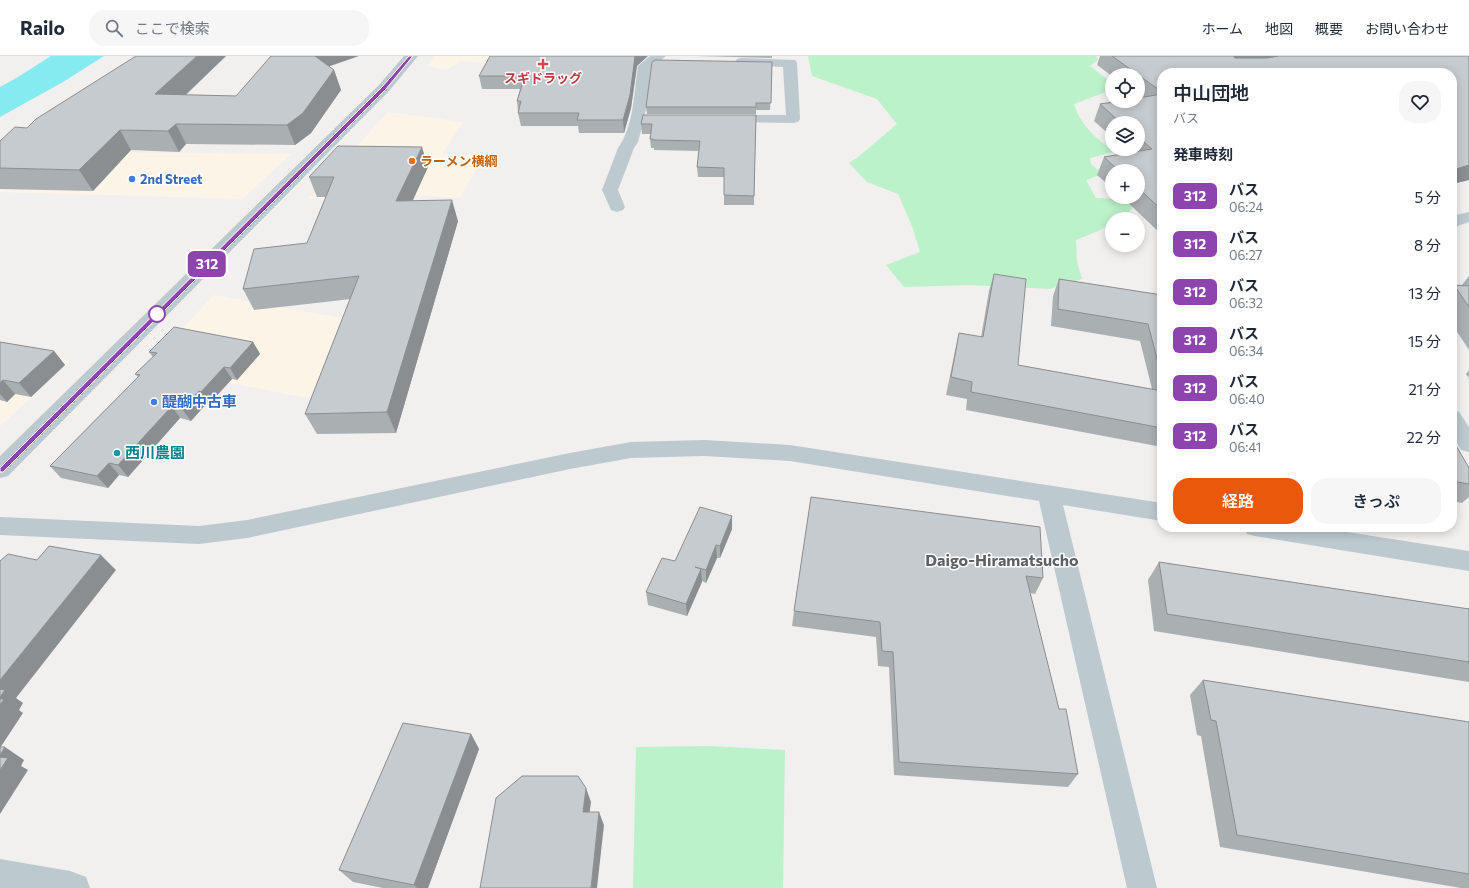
<!DOCTYPE html>
<html lang="ja">
<head>
<meta charset="utf-8">
<style>
	body { margin:0; font-family:Commissioner,"Noto Sans JP",sans-serif; background:#f6f6f7; color:#1f2937; height:100vh; display:flex; flex-direction:column; font-size:15px; white-space:nowrap }
	* { box-sizing:border-box; margin:0 }
	p { font-size:13px; color:#747a83 }
	.icon { flex:none; width:22px; height:22px; fill:none; stroke:currentColor; stroke-width:2; stroke-linecap:round; stroke-linejoin:round }
	.map { position:relative; flex:1; overflow:hidden }
	.side { position:absolute; left:1157px; top:12px; width:300px; height:464px; display:flex; flex-direction:column; background:#fff; border-radius:16px; box-shadow:0 2px 10px #0003 }
	.side>* { flex:none }
	.badge { padding:0 8px; border-radius:6px; font-size:14px; line-height:26px }
	.tools { position:absolute; left:1105px; top:12px; display:grid; gap:8px }
	.tools a { display:grid; place-items:center; width:40px; height:40px; border-radius:50%; background:#fff; box-shadow:0 2px 10px #0003; font-size:20px }
	.map>.badge { position:absolute; translate:-50% -50%; box-shadow:0 0 0 2px #fff }
	h2 { padding:0 16px; font-size:15px; line-height:36px }
	.round { display:grid; place-items:center; flex:none; width:42px; height:42px; border-radius:16px; background:#f6f6f7 }
	.summary { display:flex; align-items:center; justify-content:space-between; height:68px; padding:0 16px }
	h1 { font-size:19px; font-weight:600; line-height:30px }
	.button { display:flex; gap:8px; margin-top:auto; padding:8px 16px }
	.button a { flex:1; height:46px; border-radius:16px; background:#ea580c; color:#fff; font-size:16px; font-weight:600; line-height:46px; text-align:center }
	.button a+a { background:#f6f6f7; color:#1f2937 }
	ul { padding:0; list-style:none }
	li { display:flex; align-items:center; gap:12px; height:48px; padding:0 16px }
	li div { flex:1 }
	li b { display:block; font-size:15px }
	li em { font-style:normal }
	li .badge { min-width:44px; font-weight:700; text-align:center }
	header { display:flex; align-items:center; gap:24px; box-sizing:border-box; height:56px; padding:0 20px; background:#fff; border-bottom:1px solid #e0e1e3 }
	header strong { font-size:19px }
	nav { display:flex; gap:22px; margin-inline-start:auto; font-size:14px }
	.search { width:280px; height:36px; background:#f6f6f7; display:flex; align-items:center; gap:10px; box-sizing:border-box; padding:0 14px; border-radius:16px; color:#747a83; font-size:15px }
	.map>svg:first-child { display:block }
	.commercial { fill:#fdf4e8 }
	.green { fill:#bbf2c9 }
	.water { fill:#86eaf1 }
	.lines { fill:none; stroke-linecap:round; stroke-linejoin:round }
	.minor { fill:#bcc9cf; fill-rule:evenodd }
	.tertiary { fill:#bcc9cf; fill-rule:evenodd }
	.wall { fill:#aaafb2 }
	.shaded-wall { fill:#8b8e91 }
	.building { fill:#c6cbcf; stroke:#8b8e91 }
	.line { fill:#8e44ad; stroke:#fff }
	.health-dot { fill:#e0444e; stroke:#fff; stroke-width:1.5 }
	.food-dot { fill:#e8710a; stroke:#fff; stroke-width:1.5 }
	.shop-dot { fill:#3f7fe0; stroke:#fff; stroke-width:1.5 }
	.stop-dot { fill:#fff; stroke:#8e44ad; stroke-width:2 }
	.culture-dot { fill:#0f9aa8; stroke:#fff; stroke-width:1.5 }
	.labels { text-anchor:middle; stroke-width:3; stroke-linejoin:round; paint-order:stroke }
	.far-health-label { font-size:13px; font-weight:bold; fill:#be3a42; stroke:#fff }
	.far-food-label { font-size:13px; font-weight:bold; fill:#c56008; stroke:#fff; text-anchor:start }
	.far-shop-label { font-size:13px; font-weight:bold; fill:#366cbe; stroke:#fff; text-anchor:start }
	.shop-label { font-size:15px; font-weight:bold; fill:#366cbe; stroke:#fff; text-anchor:start }
	.culture-label { font-size:15px; font-weight:bold; fill:#0d838f; stroke:#fff; text-anchor:start }
	.neighbourhood-label { font-size:16px; font-weight:bold; fill:#5b6165; stroke:#fff }
</style>
</head>
<body>
<header>
<strong>Railo</strong>
<div class="search"><svg class="icon" aria-label="search" viewBox="0 0 24 24"><circle cx="10" cy="10" r="6"/><path d="M15 15l6 6"/></svg>ここで検索</div>
<nav><a>ホーム</a><a>地図</a><a>概要</a><a>お問い合わせ</a></nav>
</header>
<div class="map">
<svg width="1469" height="832" viewBox="0 0 1469 832">
	<rect width="100%" height="100%" fill="#f2efef"/>
	<path class="commercial" d="M434 0H587L560 11 460 5 447 14 427 10Z
		M388 56 463 66 442 98 484 99 460 142 415 139 382 145 308 143Z
		M29 92 147 97 291 98 242 143 0 136V109Z
		M214 239 342 262 311 343 147 310Z
		M0 285 11 291 71 305 0 370Z"/>
	<path class="green" d="M808 0H1096L1098 4 1090 10 1112 27 1111 34 1074 48C1080 69 1097 83 1114 96L1090 102 1091 108 1103 118 1086 124 1096 142 1121 143 1137 147C1129 156 1125 163 1112 163V167L1098 175 1076 184 1077 206 1082 223 1050 233 970 229 904 231 886 209 920 196 912 170 898 138 867 126 849 107 857 102 897 68 877 43 812 20Z
		M710 690 785 694 783 832H633L636 691Z"/>
	<path class="water" d="M51 0H104L63 26 0 61V31L18 21Z"/>
	<g class="lines">
		<path class="minor" d="M650 0H666L651 12 645 59 678 60 680 63 678 66 643 67 638 86 634 92 618 134 625 151 623 154 617 156 611 154 602 134 618 92C634 70 634 36 638 10Z
			M742 2 795 4 797 7 800 63 798 66 793 67 720 66 718 63 720 60 725 59H786L783 11 737 9 735 6 737 3Z"/>
		<path class="tertiary" d="M404 0H418L389 35 8 420 0 422V400L379 29Z
			M1469 156V166L1452 172V160Z
			M1452 353 1459 356 1469 371V396L1461 394 1452 378Z
			M704 384 790 389 1162 447V465L1063 449 1157 832H1127L1039 445 790 405 704 400 631 402 570 413 247 482 199 488 0 479V461L199 470 247 464 570 397 631 386Z
			M1243 471H1315L1469 495V515L1255 480 1247 478Z
			M0 803 70 815 86 821 90 832H0Z"/>
	</g>
	<path class="wall" d="M226 0 186 39 236 40 329 10 334 14 341 34 311 77 295 89 186 88 179 96 131 94 93 135 0 133V85L27 72Z
		M696 0H772V2Z
		M1100 0H1469V124L1452 128V17H1162V179L1122 141H1138V115H1112V132L1097 119 1104 101 1130 97 1125 93H1138V67H1112V81L1094 65 1100 48 1140 42 1138 40V19H1112V20L1097 9Z
		M772 6 770 54H756V58H647L646 51Z
		M637 10 631 52 624 77H579L578 70H521L518 57V55L517 45 520 33H482L479 20Z
		M756 59 754 149H724V121H698L697 111 699 95 654 94V92H651L650 83 651 78H642L641 68Z
		M428 111 412 145 458 165 396 377 317 378 305 358 351 243 254 254 243 233 307 187 326 141H317L309 121Z
		M994 218 1018 309 1152 333 1140 285 1051 270 1053 240 1059 223 1162 239V391L966 354 967 343 946 339 955 295 959 277 981 281 989 235Z
		M1469 220V294L1452 268V231L1454 229 1461 230Z
		M0 286 54 295 65 309 31 341 15 338 7 346 0 344Z
		M253 286 260 298 237 324 232 323 209 348 207 347 191 365 180 362 128 421 119 419 108 432 61 422 50 410 138 321 135 318 153 301 149 296Z
		M1469 314V322L1466 318Z
		M1452 386 1469 412V441L1462 447 1452 445Z
		M811 441 1043 522 1035 538 1030 537 1059 653 1078 718 1068 731 894 719 889 611 878 610 876 581 792 570 794 555Z
		M732 460V473L720 502H717L706 527 702 525 687 560 648 549 646 536 675 505Z
		M1159 506 1469 553V626L1154 575 1148 524Z
		M1203 624 1469 666V832H1461L1220 791 1201 680 1197 679 1190 639Z
		M471 678 479 693 428 832H383L353 826 339 814Z"/>
	<path class="shaded-wall" d="M197 0H226L165 58 155 38Z
		M311 0H359L316 15Z
		M635 0H648L637 10 631 52 624 77 623 64Z
		M1234 0H1303L1229 13Z
		M334 14 341 34 311 77 295 89 287 69Z
		M176 68 186 88 179 96 168 75Z
		M120 74 131 94 93 135 79 114Z
		M422 91 428 111 403 166 396 145Z
		M1469 109V124L1452 128V118L1456 113Z
		M452 144 458 165 396 377 387 356Z
		M253 286 260 298 237 324 230 312Z
		M54 295 65 309 31 341 19 327Z
		M224 311 232 323 209 348 201 336Z
		M3 324 15 338 7 346 0 338V327Z
		M199 335 207 347 191 365 182 353Z
		M172 350 180 362 128 421 118 409Z
		M109 407 119 419 108 432 97 420Z
		M732 460V473L720 502V490Z
		M716 489 717 502 706 527V514Z
		M101 499 116 514 16 642 23 647 19 654 23 657 0 692V624Z
		M701 513 702 526 687 560 686 548Z
		M471 678 479 693 428 832H417L414 829Z
		M5 691 24 704 21 710 28 714 0 758V699Z
		M586 732 591 746 588 769 583 756Z
		M599 756 604 769 597 832H591Z"/>
	<path class="building" d="M136 0H197L155 38 236 40 271 0H315L334 14 303 57 287 69 176 68 168 75 120 74 79 114 0 112V85L15 71 27 72 36 63Z
		M490 0H635L630 39 623 64H577L579 57H518L521 45H517L525 20H479Z
		M1112 0H1234V1L1235 2H1267L1279 0H1469V109L1456 113H1452V17H1162V36Z
		M655 4 772 6 771 47H756V51H646L652 6Z
		M1162 38V154L1138 132V115H1119L1104 101 1152 93 1138 81V67H1121L1100 48 1121 45H1138V42Z
		M643 59H756L754 140 724 139V112L697 111 700 85 653 84V83H650L652 68H641Z
		M338 90 422 91 396 145 452 144 387 356 305 358 359 220 243 233 254 193 307 187 334 121H309Z
		M994 218 1026 223 1018 309 1162 335V372L971 336 972 326 951 321 959 277 983 281Z
		M1059 223 1162 239V322L1148 268 1058 253Z
		M1454 229 1469 230V251Z
		M174 271 253 286 230 312 224 311 201 336 199 335 182 353 172 350 118 409 109 407 97 420 50 410 140 319 135 318 157 297 149 296Z
		M0 286 54 295 19 327 3 324 0 327Z
		M1452 386H1454L1469 412V428L1452 425Z
		M811 441 1040 471 1043 522 1026 520 1059 653H1066L1078 718 899 706 893 596 882 595 880 566 794 555Z
		M700 451 732 460 720 490 716 489 706 514 695 511 701 513 686 548 646 536 662 502 675 505Z
		M49 490 101 499 0 624V505L8 498 37 504Z
		M1159 506 1469 553V606L1167 558Z
		M1203 624 1469 666V818L1237 779 1216 665 1211 664Z
		M0 633 5 634 0 641Z
		M0 643H4L0 649Z
		M403 667 471 678 414 829 339 814Z
		M0 691H5L0 699Z
		M0 701 8 702 0 714Z
		M522 720H578L586 732 583 756H599L591 832H480L496 742Z"/>
	<path class="line" d="M409 0H413L386 33 3 416H0V412L382 31Z"/>
	<path class="health-dot" d="M541 2h4v4h4v4h-4v4h-4v-4h-4v-4h4z"/>
	<circle class="food-dot" cx="412" cy="105" r="4"/>
	<g class="shop-dot">
		<circle cx="132" cy="123" r="4"/>
		<circle cx="154" cy="346" r="4"/>
	</g>
	<circle class="stop-dot" cx="157" cy="258" r="8"/>
	<circle class="culture-dot" cx="117" cy="397" r="4"/>
	<g class="labels">
		<g class="far-health-label">
			<text x="543" y="27">スギドラッグ</text>
		</g>
		<g class="far-food-label">
			<text x="420" y="110">ラーメン横綱</text>
		</g>
		<g class="far-shop-label">
			<text x="140" y="128">2nd Street</text>
		</g>
		<g class="shop-label">
			<text x="162" y="351">醍醐中古車</text>
		</g>
		<g class="culture-label">
			<text x="125" y="402">西川農園</text>
		</g>
		<g class="neighbourhood-label">
			<text x="1002" y="510">Daigo-Hiramatsucho</text>
		</g>
	</g>
</svg>
<div class="tools">
<a><svg class="icon" aria-label="locate" viewBox="0 0 24 24"><circle cx="12" cy="12" r="6"/><path d="M12 2v4M12 18v4M2 12h4M18 12h4"/></svg></a>
<a><svg class="icon" aria-label="layers" viewBox="0 0 24 24"><path d="M12 4l9 5-9 5-9-5zM3 14l9 5 9-5"/></svg></a>
<a>+</a>
<a>−</a>
</div>
<b class="badge" style="left:207px;top:208px;background:#8e44ad;color:#fff">312</b>
<section class="side">
<div class="summary"><div><h1>中山団地</h1><p>バス</p></div><a class="round"><svg class="icon" aria-label="heart" viewBox="0 0 24 24"><path d="M12 20l-8-8c-3-5 5-10 8-4 3-6 11-1 8 4z"/></svg></a></div>
<h2>発車時刻</h2>
<ul>
<li><span class="badge" style="background:#8e44ad;color:#fff">312</span><div><b>バス</b><p>06:24</p></div><em>5 分</em></li>
<li><span class="badge" style="background:#8e44ad;color:#fff">312</span><div><b>バス</b><p>06:27</p></div><em>8 分</em></li>
<li><span class="badge" style="background:#8e44ad;color:#fff">312</span><div><b>バス</b><p>06:32</p></div><em>13 分</em></li>
<li><span class="badge" style="background:#8e44ad;color:#fff">312</span><div><b>バス</b><p>06:34</p></div><em>15 分</em></li>
<li><span class="badge" style="background:#8e44ad;color:#fff">312</span><div><b>バス</b><p>06:40</p></div><em>21 分</em></li>
<li><span class="badge" style="background:#8e44ad;color:#fff">312</span><div><b>バス</b><p>06:41</p></div><em>22 分</em></li>
</ul>
<div class="button"><a>経路</a><a>きっぷ</a></div>
</section>
</div>
</body>
</html>
